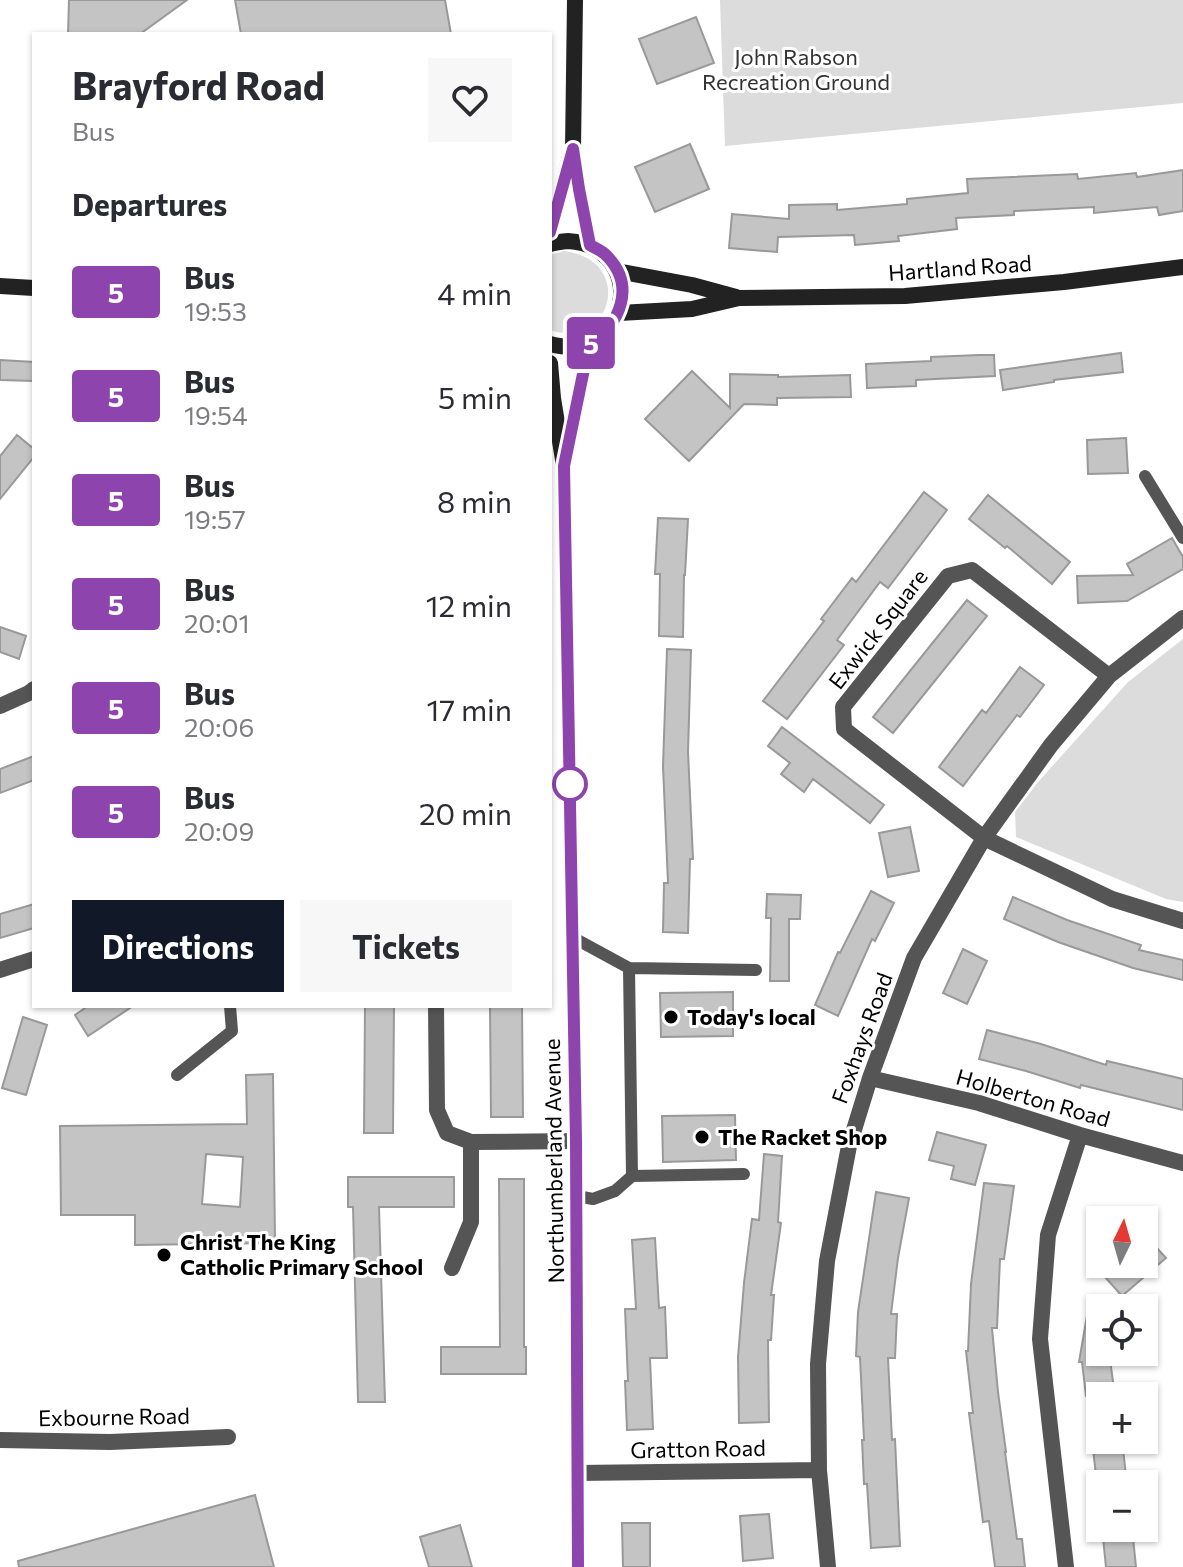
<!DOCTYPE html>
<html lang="en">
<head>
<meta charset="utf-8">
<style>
	body { margin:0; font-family:Commissioner,sans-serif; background:#f7f7f7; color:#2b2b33; height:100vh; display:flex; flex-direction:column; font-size:30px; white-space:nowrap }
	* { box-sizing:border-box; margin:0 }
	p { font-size:26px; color:#7c7c81 }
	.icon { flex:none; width:44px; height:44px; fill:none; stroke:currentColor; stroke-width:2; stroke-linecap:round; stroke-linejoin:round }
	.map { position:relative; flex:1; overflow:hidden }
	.side { position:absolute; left:32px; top:32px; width:520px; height:976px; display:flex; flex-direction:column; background:#fff; border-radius:0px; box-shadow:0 2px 6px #0004 }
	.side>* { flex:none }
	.badge { padding:0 16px; border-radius:6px; font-size:28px; line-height:52px }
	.needle { width:52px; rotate:5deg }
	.fabs { position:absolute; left:1086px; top:1206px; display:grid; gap:16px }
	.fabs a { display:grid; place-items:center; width:72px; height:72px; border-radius:0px; background:#fff; box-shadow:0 2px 6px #0004; font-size:40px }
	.map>.badge { position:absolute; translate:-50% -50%; box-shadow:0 0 0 4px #fff }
	h2 { padding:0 40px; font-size:30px; line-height:72px }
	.round { display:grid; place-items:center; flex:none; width:84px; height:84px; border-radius:0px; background:#f7f7f7 }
	.head { display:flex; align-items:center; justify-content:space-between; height:136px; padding:0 40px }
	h1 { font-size:38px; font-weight:700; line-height:60px }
	.cta { display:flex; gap:16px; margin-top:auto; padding:16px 40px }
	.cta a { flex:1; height:92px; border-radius:0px; background:#111827; color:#fff; font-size:32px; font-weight:700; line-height:92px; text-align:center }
	.cta a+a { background:#f7f7f7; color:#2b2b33 }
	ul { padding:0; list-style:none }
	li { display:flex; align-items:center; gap:24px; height:104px; padding:0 40px }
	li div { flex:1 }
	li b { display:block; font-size:30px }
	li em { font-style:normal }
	li .badge { min-width:88px; font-weight:700; text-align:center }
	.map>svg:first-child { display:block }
	.green { fill:#dcdcdc }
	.building { fill:#c4c4c4; stroke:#999; stroke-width:2; fill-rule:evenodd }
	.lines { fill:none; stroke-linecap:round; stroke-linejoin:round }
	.lane { stroke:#555; stroke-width:12 }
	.street { stroke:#555; stroke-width:16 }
	.secondary { stroke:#222; stroke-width:16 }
	.line-casing { stroke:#fff; stroke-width:18 }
	.line { stroke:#8e44ad; stroke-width:12 }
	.stop-dot { fill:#fff; stroke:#8e44ad; stroke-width:4 }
	.poi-dot { fill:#000; stroke:#fff; stroke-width:3 }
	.labels { text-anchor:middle; stroke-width:6; stroke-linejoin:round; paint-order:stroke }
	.park-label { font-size:22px; fill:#333; stroke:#fff }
	.street-label { font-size:22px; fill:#000; stroke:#fff }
	.poi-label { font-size:22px; font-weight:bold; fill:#000; stroke:#fff; text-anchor:start }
</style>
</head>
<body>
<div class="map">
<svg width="1183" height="1567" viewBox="0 0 1183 1567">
	<rect width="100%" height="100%" fill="#fff"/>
	<path class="green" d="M720 0H1183V103L725 146Z
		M564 251C636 260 612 351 550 330V255Z
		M1183 639V902L1166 899 1016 837 1015 812 1038 782 1128 682Z"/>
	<path class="building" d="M69 0H187L140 34H68Z
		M235 0H445L451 34H241Z
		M696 17 714 63 657 84 639 39Z
		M690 144 709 189 655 212 635 167Z
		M1183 170V211L1159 215 1157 207 1094 213V207L1014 211V215L956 218 957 229 898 236 899 241 855 245 854 235 778 237 777 252 729 248 732 214 789 219V205L837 204V210L907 204V199L968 193 967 179 1077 174 1078 179 1136 173 1137 177Z
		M1121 353 1123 372 1054 380V382L1003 390 1000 370Z
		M979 355H994L995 376 916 380V386L867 388 866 364 931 361V357Z
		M0 360 34 362V381L0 380Z
		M692 371 730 408V374L778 375V377L850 375 851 397 777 398V405L744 404 689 461 645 419Z
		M17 435 34 449V457L0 499V456Z
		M1126 438 1128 473 1088 474 1087 440Z
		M924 492 947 510 888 588 880 582 837 640 844 645 787 719 763 701 824 621 821 619 852 578 856 582Z
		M988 495 1070 562 1052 584 1007 546 1005 548 969 519Z
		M658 518 688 519 685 575H684L683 637 659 636 660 574H655Z
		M1172 538 1183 557V569L1127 601 1078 603 1077 576 1133 575 1127 564Z
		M967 600 987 616 893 733 873 717Z
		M0 627 26 636 19 659 0 652Z
		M667 649 691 650 688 752 693 859H690L688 933 663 932 664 883H668L663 766Z
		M1020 667 1044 685 1020 717 1017 715 963 786 939 767 982 710 986 713Z
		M782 727 884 805 870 823 813 779 804 792 781 774 790 763 768 746Z
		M34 756V780L0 793V769Z
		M910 827 919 871 888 877 879 833Z
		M871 891 894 903 875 941 872 939 838 1016 815 1005 838 952 840 953Z
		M767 894 801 895 800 919H789V981H770L771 918H766Z
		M1013 897 1067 920 1141 945 1139 950 1183 960V980L1133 968 1058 942 1004 919Z
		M34 904V928L0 938V914Z
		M963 949 987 961 967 1004 943 993Z
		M733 992V1036L661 1037 660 993Z
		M88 1006H133L88 1036 75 1015Z
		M365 1006H394L393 1133H364Z
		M490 1006H522L523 1117H491Z
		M23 1017 47 1025 26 1095 2 1088Z
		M987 1030 1041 1044 1106 1065 1107 1061 1183 1079V1110L1081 1085 1080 1088 1026 1071 979 1059Z
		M273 1074 275 1243 135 1245V1215H61L60 1126 247 1124 246 1075ZM206 1154 243 1157 240 1207 202 1204Z
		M735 1115 736 1160 663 1162 662 1116Z
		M937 1132 986 1145 975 1185 951 1179 954 1166 929 1160Z
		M764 1154 782 1156 778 1222 781 1223 771 1295H774L771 1340H768L769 1422 739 1423 738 1357 744 1283 752 1219 759 1220Z
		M348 1177H454V1207H379L385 1402H358L353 1207H348Z
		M499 1179H524V1347H526V1374H441V1347H500Z
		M984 1183 1014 1186 1004 1259H1000L997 1328H992L998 1392 1006 1452H1005L1017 1539H1022L1025 1567H995L989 1521 983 1522 969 1413H973L966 1351H968L971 1284Z
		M876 1192 909 1198 898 1258 891 1314H897L895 1358H888L892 1440 895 1439 900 1546 871 1548 867 1484H864L862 1440H864L860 1357 856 1356 858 1312Z
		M1144 1234 1166 1258 1122 1296 1105 1277 1119 1264H1144Z
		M655 1238 659 1308 665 1307 667 1358H650L653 1429 627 1430 625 1381H628L625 1309H636L632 1240Z
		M1090 1298 1100 1299V1352H1109L1115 1396H1086L1082 1362H1079Z
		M1092 1440H1122L1127 1484H1097Z
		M255 1495 274 1567H19L18 1561Z
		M769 1514 773 1558 743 1561 740 1516Z
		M622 1523H650V1567H623Z
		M460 1525 472 1567H429L420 1537Z
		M1102 1528H1132L1136 1567H1106Z"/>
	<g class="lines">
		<path class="lane" d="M1145 476 1183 538
			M572 937 629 968 632 1176
			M629 968 756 970
			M177 1075 232 1031 230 1006
			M577 1196 593 1199 615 1191 632 1176 744 1174"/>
		<path class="street" d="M1109 676 972 570 948 576 843 707 844 729 984 838 1112 899 1183 921
			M0 706 29 693 34 689
			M0 970 34 959
			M436 1006 437 1110 447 1133 471 1142 576 1141
			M870 1078 979 1103 1080 1135 1183 1163
			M452 1268 471 1222V1142
			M0 1440 110 1442 228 1437
			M577 1473 819 1470
			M828 1567 819 1470 818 1364 827 1261 849 1146 870 1078 914 958 984 838 1051 745 1109 676 1183 618
			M1066 1567 1040 1339 1048 1235 1080 1135"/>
		<path class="secondary" d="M575 0 573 149 579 189 590 245
			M550 233 570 157
			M550 244C556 243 562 241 568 241 614 243 636 289 610 326 604 334 597 342 587 345 574 349 562 347 550 344
			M617 271 692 285 736 297
			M0 286 34 288
			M619 313 692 309 739 298 905 296 1064 282 1183 267
			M550 363 553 398 564 466 576 1141 578 1567
			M566 456 589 345"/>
	</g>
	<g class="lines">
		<defs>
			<path id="line" d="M550 232 573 149 579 189 590 245C595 248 602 251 606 255 637 286 620 324 589 345L564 466 576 1141 578 1567"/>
		</defs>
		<use href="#line" class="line-casing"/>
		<use href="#line" class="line"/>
	</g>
	<circle class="stop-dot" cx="570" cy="784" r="16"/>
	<g class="poi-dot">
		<circle cx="671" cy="1017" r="8"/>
		<circle cx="702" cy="1137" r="8"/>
		<circle cx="164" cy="1255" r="8"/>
	</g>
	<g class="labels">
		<g class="park-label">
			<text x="796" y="65">John Rabson<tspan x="796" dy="25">Recreation Ground</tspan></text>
		</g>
		<g class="street-label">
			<text transform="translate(960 268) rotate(-4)" y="8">Hartland Road</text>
			<text transform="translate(878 629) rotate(-52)" y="8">Exwick Square</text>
			<text transform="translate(862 1038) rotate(-70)" y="8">Foxhays Road</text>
			<text transform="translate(1033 1098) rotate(16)" y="8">Holberton Road</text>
			<text transform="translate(554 1161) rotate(-91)" y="8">Northumberland Avenue</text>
			<text transform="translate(114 1417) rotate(-1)" y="8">Exbourne Road</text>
			<text transform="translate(698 1449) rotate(-1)" y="8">Gratton Road</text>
		</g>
		<g class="poi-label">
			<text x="687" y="1025">Today's local</text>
			<text x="718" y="1145">The Racket Shop</text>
			<text x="180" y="1250">Christ The King<tspan x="180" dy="25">Catholic Primary School</tspan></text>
		</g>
	</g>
</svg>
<div class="fabs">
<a><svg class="needle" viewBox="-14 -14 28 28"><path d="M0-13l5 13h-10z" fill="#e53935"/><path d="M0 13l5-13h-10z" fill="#7c7c81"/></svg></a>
<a><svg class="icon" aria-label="locate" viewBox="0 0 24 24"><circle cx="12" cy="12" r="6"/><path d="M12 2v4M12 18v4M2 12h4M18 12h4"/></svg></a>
<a>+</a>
<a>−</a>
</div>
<b class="badge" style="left:591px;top:343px;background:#8e44ad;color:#fff">5</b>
<section class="side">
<div class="head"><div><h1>Brayford Road</h1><p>Bus</p></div><a class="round"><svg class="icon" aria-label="heart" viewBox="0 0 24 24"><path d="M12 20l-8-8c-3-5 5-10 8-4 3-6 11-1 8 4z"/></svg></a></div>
<h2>Departures</h2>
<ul>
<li><span class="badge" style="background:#8e44ad;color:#fff">5</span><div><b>Bus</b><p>19:53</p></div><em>4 min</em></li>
<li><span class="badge" style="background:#8e44ad;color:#fff">5</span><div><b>Bus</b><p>19:54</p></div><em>5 min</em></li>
<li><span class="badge" style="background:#8e44ad;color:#fff">5</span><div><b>Bus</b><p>19:57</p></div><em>8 min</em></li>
<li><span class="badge" style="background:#8e44ad;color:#fff">5</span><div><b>Bus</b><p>20:01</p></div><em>12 min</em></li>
<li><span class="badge" style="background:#8e44ad;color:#fff">5</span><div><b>Bus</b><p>20:06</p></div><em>17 min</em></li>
<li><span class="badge" style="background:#8e44ad;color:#fff">5</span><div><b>Bus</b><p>20:09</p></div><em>20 min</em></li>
</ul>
<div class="cta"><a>Directions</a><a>Tickets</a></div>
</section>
</div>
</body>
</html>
